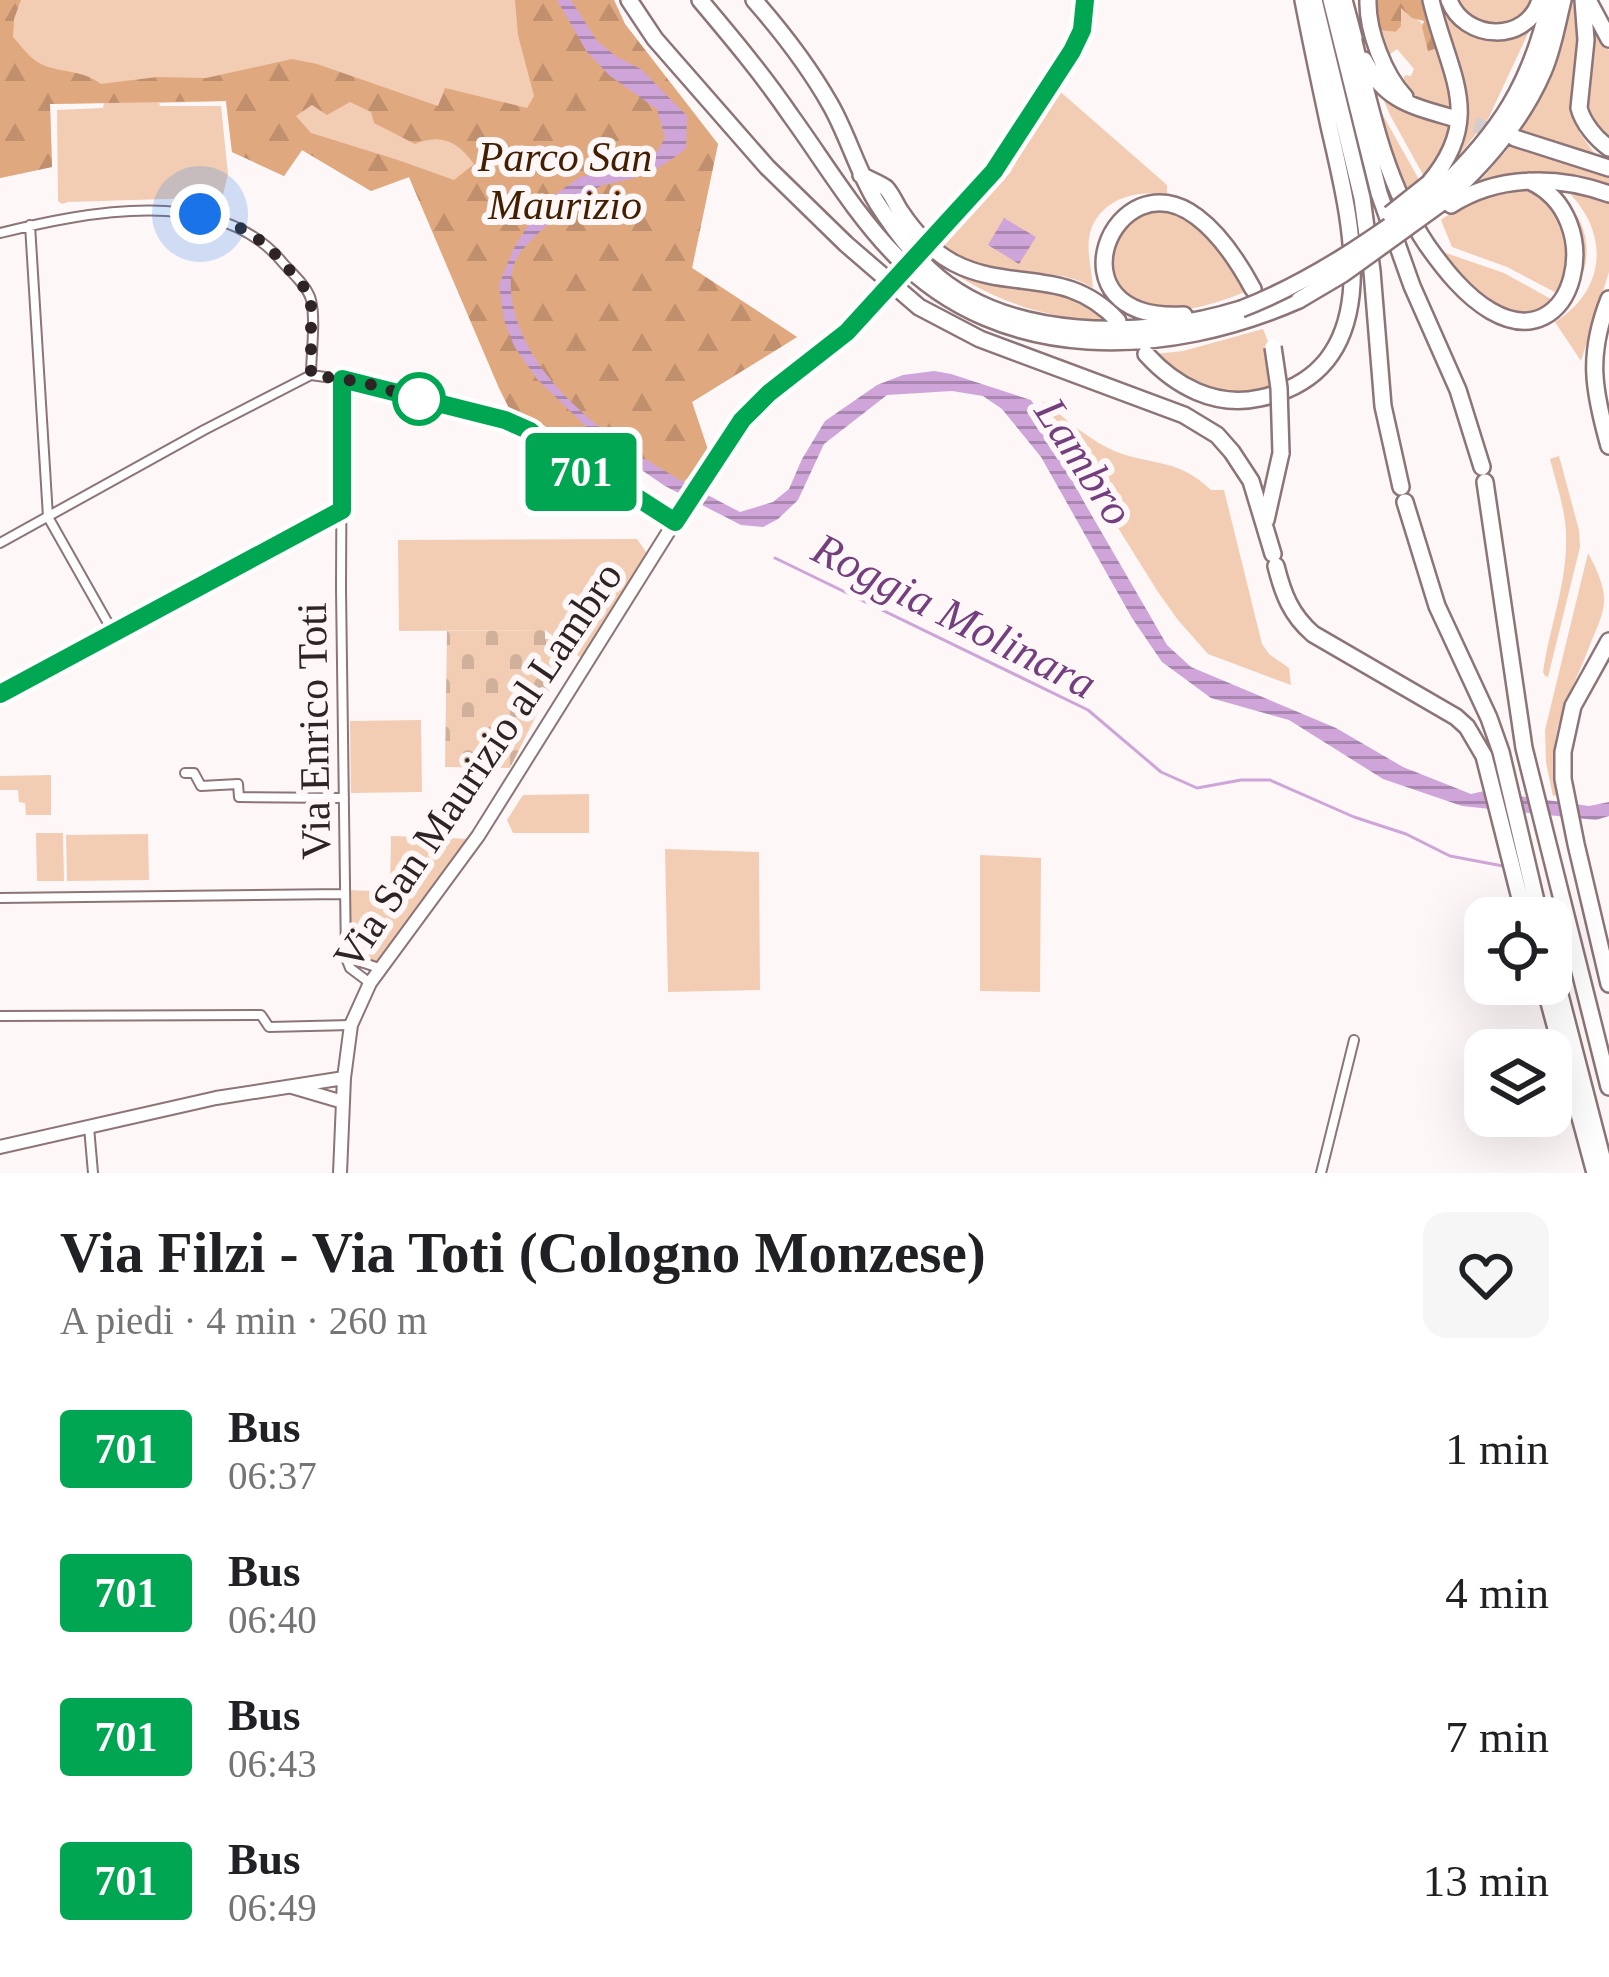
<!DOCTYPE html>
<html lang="it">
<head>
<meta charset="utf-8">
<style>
	body { margin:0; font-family:Georgia,serif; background:#f6f6f6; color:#202124; height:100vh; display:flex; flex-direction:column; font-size:45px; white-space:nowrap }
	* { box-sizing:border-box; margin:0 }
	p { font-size:39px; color:#757577 }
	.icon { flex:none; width:66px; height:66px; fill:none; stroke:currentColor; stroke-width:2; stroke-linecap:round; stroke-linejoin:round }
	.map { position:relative; height:1173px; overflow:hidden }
	.sheet { display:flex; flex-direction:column; background:#fff; flex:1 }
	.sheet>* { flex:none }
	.badge { padding:0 24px; border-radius:9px; font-size:42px; line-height:78px }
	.fabs { position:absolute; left:1464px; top:897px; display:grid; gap:24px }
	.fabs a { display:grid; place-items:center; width:108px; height:108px; border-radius:24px; background:#fff; box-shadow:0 12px 48px #0002; font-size:60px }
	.you { position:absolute; width:60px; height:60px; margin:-30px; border:9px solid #fff; border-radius:50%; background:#1a73e8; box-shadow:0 0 0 18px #1a73e833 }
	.map>.badge { position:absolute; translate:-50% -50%; box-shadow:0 0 0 6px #fff }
	.round { display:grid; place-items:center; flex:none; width:126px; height:126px; border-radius:24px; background:#f6f6f6 }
	.head { display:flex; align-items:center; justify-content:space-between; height:204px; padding:0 60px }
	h1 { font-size:57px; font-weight:700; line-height:90px }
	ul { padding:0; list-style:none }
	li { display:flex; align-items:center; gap:36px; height:144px; padding:0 60px }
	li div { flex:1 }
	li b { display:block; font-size:45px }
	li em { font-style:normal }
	li .badge { min-width:132px; font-weight:700; text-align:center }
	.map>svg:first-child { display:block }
	.green { fill:#f2cdb3 }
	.forest { fill:url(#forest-firs); fill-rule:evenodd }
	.cemetery { fill:url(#cemetery-stones) }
	.water { fill:url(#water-rules) }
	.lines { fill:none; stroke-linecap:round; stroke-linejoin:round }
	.stream { stroke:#cfa5d9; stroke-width:3 }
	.highway-tunnel { stroke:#d4cdce; stroke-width:15; stroke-dasharray:15 8; stroke-linecap:butt }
	.street-casing { stroke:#8c7477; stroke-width:12 }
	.secondary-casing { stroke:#8c7477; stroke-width:16 }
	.highway-casing { stroke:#8c7477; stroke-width:20 }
	.street { stroke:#fff; stroke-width:8 }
	.secondary { stroke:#fff; stroke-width:12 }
	.highway { stroke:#fff; stroke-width:15 }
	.secondary-bridge-casing { stroke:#8c7477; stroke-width:16; stroke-linecap:butt }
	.highway-bridge-casing { stroke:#8c7477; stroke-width:20; stroke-linecap:butt }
	.secondary-bridge { stroke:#fff; stroke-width:12 }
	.highway-bridge { stroke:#fff; stroke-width:15 }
	.line-casing { stroke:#fff; stroke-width:27 }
	.line { stroke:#00a651; stroke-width:18 }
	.walk { stroke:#2e2426; stroke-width:12; stroke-dasharray:0 21.6 }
	.stop-dot { fill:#fff; stroke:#00a651; stroke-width:6 }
	.labels { text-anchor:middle; stroke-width:12; stroke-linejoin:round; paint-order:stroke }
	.park-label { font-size:42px; font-style:italic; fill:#421f00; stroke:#fdf7f8 }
	.street-label { font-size:42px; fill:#2e2426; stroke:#fdf7f8 }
	.water-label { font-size:45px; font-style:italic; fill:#733f7f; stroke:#fdf7f8 }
</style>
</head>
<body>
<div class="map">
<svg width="1609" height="1173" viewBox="0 0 1609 1173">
	<defs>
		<pattern id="forest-firs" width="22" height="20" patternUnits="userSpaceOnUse" patternTransform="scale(3)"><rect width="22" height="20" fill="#e0a87f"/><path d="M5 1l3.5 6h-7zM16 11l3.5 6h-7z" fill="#c0906e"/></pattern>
		<pattern id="cemetery-stones" width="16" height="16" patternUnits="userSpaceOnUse" patternTransform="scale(3)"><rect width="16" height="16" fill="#f2cdb3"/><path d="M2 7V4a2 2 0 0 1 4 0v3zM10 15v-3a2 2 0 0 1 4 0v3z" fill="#d0b09a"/></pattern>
		<pattern id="water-rules" width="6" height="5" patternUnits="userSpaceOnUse" patternTransform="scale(3)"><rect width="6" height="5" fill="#cfa5d9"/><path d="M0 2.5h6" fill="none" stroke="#a886b0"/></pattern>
	</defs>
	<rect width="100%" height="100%" fill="#fdf7f8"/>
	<path class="green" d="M0 0H614L625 24 718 144 692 268 797 337 692 402 709 453 615 446 606 475 511 412 499 388 409 177 371 191 302 150 284 176 232 152 226 101 159 103 160 106H221L228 174 220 207 202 203 198 198 68 202 62 204 58 201 57 110 103 108 104 103 50 104 52 167 0 178Z
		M1441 0H1444L1459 23 1532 25 1488 119 1455 160C1475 98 1457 60 1441 0Z
		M1456 0H1539C1522 31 1471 34 1456 0Z
		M1570 0H1577L1579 49 1573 96 1579 132 1595 154 1592 159 1520 131 1550 73Z
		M1400 7C1448 36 1445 66 1457 116L1417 101 1401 86 1405 75 1411 76 1414 69 1397 49 1385 58 1379 30 1396 32 1399 29Z
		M1593 22 1609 51V139C1601 132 1593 125 1589 115 1580 94 1588 44 1593 22Z
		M1369 78 1457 125 1427 182 1390 115 1382 96 1376 97 1380 110 1422 185 1405 197 1384 138Z
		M1056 88 1167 185V195C1135 188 1095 201 1089 238 1087 254 1092 272 1093 288 1065 270 1033 274 1001 270 977 267 960 256 941 243L964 216 1010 173Z
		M1512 144 1609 173V187L1483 185 1479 182Z
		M1525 188C1538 190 1551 192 1563 200 1593 223 1595 274 1566 298L1507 267 1452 247 1441 220C1467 201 1493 194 1525 188Z
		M1564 188 1609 201V272L1581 361 1555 322C1609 288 1609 229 1564 188Z
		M1162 207 1203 227 1249 290C1228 300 1172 318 1150 310 1110 297 1098 250 1128 221 1136 213 1152 210 1162 207Z
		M1440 251 1504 273 1558 303C1511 331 1466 290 1440 251Z
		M929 255 1083 300 1108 320C1041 320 980 296 929 255Z
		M1263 329 1269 344 1274 391 1234 395 1192 385 1155 354 1183 351Z
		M1042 401C1063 416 1083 435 1106 447 1145 467 1175 455 1211 490H1224L1262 644 1269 654 1289 668 1291 685 1208 654 1178 620 1158 592 1085 475 1065 435Z
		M1559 456 1579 530 1580 547 1548 677 1545 676 1543 672C1550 625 1568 581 1566 533 1565 508 1556 483 1550 459Z
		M637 539 651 559 585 661 545 630 399 631 398 540Z
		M1588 553C1595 566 1603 582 1604 597 1605 612 1597 628 1591 642 1569 702 1545 727 1557 795L1553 796 1546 763 1545 730Z
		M421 720 422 792 351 793 350 721Z
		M51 775V815H26L25 803 19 802 18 790H0V776Z
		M589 794V833H513L507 820 523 795Z
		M36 833H63L64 881H37Z
		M148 834 149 880 67 881 66 835Z
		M391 836 473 839 382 963C341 964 350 920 349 890L390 892Z
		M665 849 759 852 760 990 668 992Z
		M980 855 1041 858 1040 992 980 991Z"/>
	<path class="forest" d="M0 0H21L14 19 13 37C22 47 30 59 43 65 63 73 83 70 101 84L157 77 206 78 292 59 317 64 438 106 445 88 527 108 534 96 518 35 515 0H614L625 24 718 144 692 268 797 337 692 402 709 453 679 488 615 446 606 475 511 412 499 388 409 177 371 191 302 150 284 176 232 152 226 101 50 104 52 167 0 178ZM350 102 371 112 374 123 415 144C442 133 458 142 474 164L454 180 398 160 311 133 296 116 312 105 327 115Z
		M1374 0H1428L1441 47 1428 51 1422 27 1424 21 1412 18 1401 8V26L1396 32 1379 30 1373 8Z"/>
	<path class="cemetery" d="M545 630V639H552V684L510 768 445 767 447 631Z"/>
	<path class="water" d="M557 0H571L597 41 617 57 641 69 687 116 686 148C669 163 651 173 630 179 618 182 605 183 595 189 570 204 543 227 524 248 511 262 509 282 512 300 529 402 656 468 740 512L773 502 789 489 802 459 825 421 877 385 903 375 934 371 951 374 1031 400 1048 426 1055 447 1084 502 1167 645 1191 667 1336 728 1403 767 1471 794 1484 791 1589 806 1609 802V816L1596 820 1462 806 1383 779 1289 720 1211 698 1162 662 1132 618 1041 457 1002 409 983 396 952 391 887 395 824 444 798 500 778 519 763 527 741 525 665 486 605 445 537 379 514 346 504 320 499 285 513 250 540 205 580 177 624 167 657 152 665 138 657 109 610 76 587 52Z
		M1004 218 1036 237 1019 264 988 245Z"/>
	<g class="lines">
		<path class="stream" d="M775 558 1088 710 1161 772 1197 788 1241 780H1270L1354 817 1406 834 1450 856 1503 866"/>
		<path class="highway-tunnel" d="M1453 118 1501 133"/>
		<defs>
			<path id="street" d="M30 225 48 517 113 632
				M0 233C86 212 219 184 283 263 292 273 308 287 311 300 316 320 311 354 311 375
				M342 379 341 589 346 958 350 968 370 983
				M0 543 204 430 311 375 361 382 505 420 530 431 573 468 630 493 675 522
				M0 694 342 510
				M185 773H194L201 786 238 784 239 797 344 798
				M0 898 345 894
				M349 946 361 962 379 968
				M0 1016 261 1015 269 1027 351 1025
				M89 1127 93 1173
				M1321 1173 1354 1040"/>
			<path id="secondary" d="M939 232 994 171 1011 149 1078 40 1083 23 1085 0
				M292 1087 343 1102
				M0 1147 216 1098 344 1078
				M340 1173 344 1078 351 1025 370 983 478 836 724 443C766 388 826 355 873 304"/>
			<path id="highway" d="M629 0 655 39 767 167 846 244 919 307 980 339 1184 415 1217 435 1232 452 1251 481 1273 554
				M700 0C732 38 763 75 791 116 825 163 855 214 896 256 1002 366 1168 358 1299 300
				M754 0C782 32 809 67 830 104 848 135 857 171 877 203 891 225 909 249 928 268 1006 343 1145 339 1241 309
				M1314 0 1362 198 1372 271 1383 406 1401 487
				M1331 0 1379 193 1412 286 1458 390 1482 467
				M1344 0 1354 38
				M1368 0C1367 30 1384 75 1405 97
				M1449 0C1464 41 1527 44 1540 0
				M1583 0 1586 40 1579 108C1583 123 1596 139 1609 148
				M1588 0 1609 39
				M1351 29C1369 103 1384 181 1427 245 1444 269 1465 296 1491 311 1576 360 1609 216 1529 181
				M1364 60C1385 101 1412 106 1453 118
				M1515 138 1609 168
				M861 175C868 179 879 183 886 188 892 194 896 205 901 212 915 233 931 251 954 263 1012 293 1066 265 1118 321
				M1429 183C1486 116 1448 74 1431 0
				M1438 191C1500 132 1531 84 1550 0
				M1440 204C1481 168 1521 123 1543 72 1553 50 1557 24 1563 0
				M1451 205C1498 175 1558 175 1609 194
				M1609 299C1587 355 1593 389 1609 446
				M1184 315C1044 323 1114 154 1197 217 1221 235 1239 263 1253 289
				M1146 354C1175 386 1215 408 1260 398 1392 370 1350 218 1329 126 1320 84 1311 42 1303 0
				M1485 482 1524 748 1609 1087
				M1405 502 1437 606 1489 718 1501 752 1540 918
				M1266 520 1281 453
				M1276 566C1283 594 1291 615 1313 634L1456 717 1467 727 1484 756 1525 918
				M1609 641 1573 706 1563 752V779L1576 844 1609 984
				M1551 960 1606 1173
				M1544 984 1595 1173"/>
		</defs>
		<use href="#street" class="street-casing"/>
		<use href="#secondary" class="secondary-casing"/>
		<use href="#highway" class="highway-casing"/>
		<use href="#street" class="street"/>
		<use href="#secondary" class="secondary"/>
		<use href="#highway" class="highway"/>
		<defs>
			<path id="secondary-bridge" d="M873 304 939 232"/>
			<path id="highway-bridge" d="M1390 214 1429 183
				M1299 300 1343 274 1440 204
				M1241 309C1313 281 1376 237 1438 191
				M1273 347 1279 388 1281 453"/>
		</defs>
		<use href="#secondary-bridge" class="secondary-bridge-casing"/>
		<use href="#highway-bridge" class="highway-bridge-casing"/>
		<use href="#secondary-bridge" class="secondary-bridge"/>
		<use href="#highway-bridge" class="highway-bridge"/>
	</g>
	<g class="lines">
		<defs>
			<path id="line" d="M0 694 342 510V379L505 420 530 431 573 468 595 480 630 493 675 522 742 420 769 393 847 332 994 171 1072 51 1082 30 1085 0"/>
		</defs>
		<use href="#line" class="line-casing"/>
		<use href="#line" class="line"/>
		<path class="walk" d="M200 214C256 227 273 250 308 292L311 300V375L362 382 419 399"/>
	</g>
	<circle class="stop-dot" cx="419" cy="399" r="24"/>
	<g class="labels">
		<g class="park-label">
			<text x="565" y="171">Parco San<tspan x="565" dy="48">Maurizio</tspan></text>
		</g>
		<g class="street-label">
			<text transform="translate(313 731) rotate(-91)" y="15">Via Enrico Toti</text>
			<text transform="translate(477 765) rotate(-56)" y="15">Via San Maurizio al Lambro</text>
		</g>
		<g class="water-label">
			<text transform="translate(1085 461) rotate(57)" y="16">Lambro</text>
			<text transform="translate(955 615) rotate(27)" y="16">Roggia Molinara</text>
		</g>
	</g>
</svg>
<div class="fabs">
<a><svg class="icon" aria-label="locate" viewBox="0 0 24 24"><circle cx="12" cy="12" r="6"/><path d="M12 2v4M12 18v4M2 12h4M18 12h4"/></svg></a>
<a><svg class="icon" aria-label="layers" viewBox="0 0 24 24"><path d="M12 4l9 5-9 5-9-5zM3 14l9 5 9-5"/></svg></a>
</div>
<div class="you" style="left:200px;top:214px"></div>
<b class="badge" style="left:581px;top:472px;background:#00a651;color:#fff">701</b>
</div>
<section class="sheet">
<div class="head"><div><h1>Via Filzi - Via Toti (Cologno Monzese)</h1><p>A piedi · 4 min · 260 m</p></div><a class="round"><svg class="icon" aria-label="heart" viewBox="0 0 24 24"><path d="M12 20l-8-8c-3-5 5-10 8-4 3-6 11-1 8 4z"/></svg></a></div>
<ul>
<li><span class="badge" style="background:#00a651;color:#fff">701</span><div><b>Bus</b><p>06:37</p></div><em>1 min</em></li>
<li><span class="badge" style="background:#00a651;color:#fff">701</span><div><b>Bus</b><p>06:40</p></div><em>4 min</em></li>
<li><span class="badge" style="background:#00a651;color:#fff">701</span><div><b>Bus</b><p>06:43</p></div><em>7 min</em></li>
<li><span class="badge" style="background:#00a651;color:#fff">701</span><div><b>Bus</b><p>06:49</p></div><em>13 min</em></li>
</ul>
</section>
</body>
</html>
